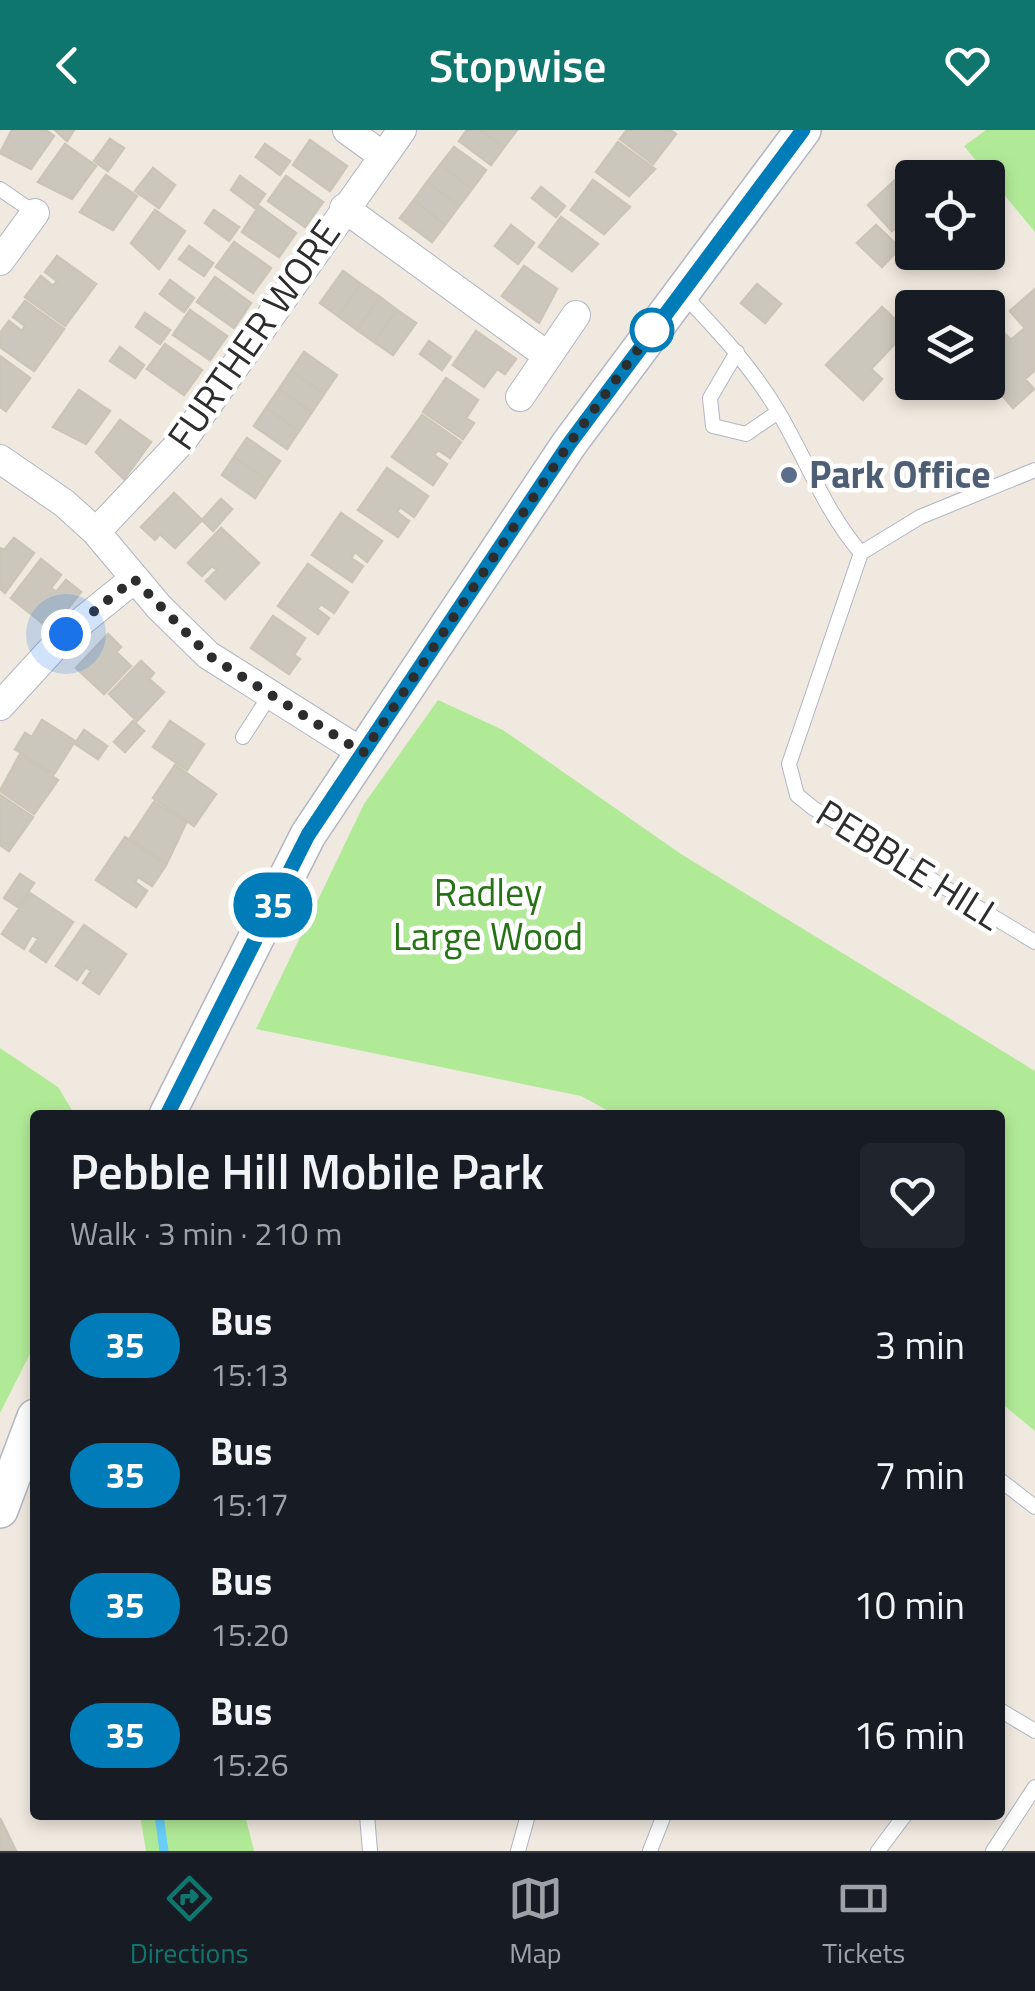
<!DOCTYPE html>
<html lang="en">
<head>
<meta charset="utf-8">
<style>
	body { margin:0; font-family:"Titillium Web",sans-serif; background:#20242c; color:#f1f3f6; height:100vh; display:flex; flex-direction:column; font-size:38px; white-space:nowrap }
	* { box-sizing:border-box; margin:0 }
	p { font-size:32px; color:#9ea1a6 }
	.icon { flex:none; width:55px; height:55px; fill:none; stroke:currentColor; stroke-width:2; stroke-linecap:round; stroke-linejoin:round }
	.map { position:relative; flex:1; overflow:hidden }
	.side { position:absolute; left:30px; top:980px; width:975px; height:710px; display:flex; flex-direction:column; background:#171b24; border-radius:10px; box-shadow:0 5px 15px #0003 }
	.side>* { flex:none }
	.badge { padding:0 20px; border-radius:32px; font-size:35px; line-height:65px }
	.controls { position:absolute; left:895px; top:30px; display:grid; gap:20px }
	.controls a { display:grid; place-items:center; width:110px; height:110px; border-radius:10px; background:#171b24; box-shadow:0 5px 15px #0003; font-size:50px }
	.you { position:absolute; width:50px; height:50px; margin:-25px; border:8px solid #fff; border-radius:50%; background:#1a73e8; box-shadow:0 0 0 15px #1a73e833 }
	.map>.badge { position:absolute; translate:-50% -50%; box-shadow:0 0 0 5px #fff }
	.round { display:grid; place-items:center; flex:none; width:105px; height:105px; border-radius:10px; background:#20242c }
	.summary { display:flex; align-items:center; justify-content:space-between; height:170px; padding:0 40px }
	h1 { font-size:48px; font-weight:600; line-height:75px }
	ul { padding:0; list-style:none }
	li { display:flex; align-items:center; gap:30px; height:130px; padding:0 40px }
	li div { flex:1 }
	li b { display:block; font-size:38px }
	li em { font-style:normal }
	li .badge { min-width:110px; font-weight:700; text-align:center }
	header { display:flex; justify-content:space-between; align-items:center; height:130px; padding:0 40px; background:#0f766e; color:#fff; font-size:45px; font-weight:600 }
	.dock { display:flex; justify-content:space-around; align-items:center; height:140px; border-top:2px solid #363941; background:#171b24; font-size:28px; color:#9ea1a6 }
	.dock a { display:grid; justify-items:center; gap:5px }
	.dock .current { color:#0f766e }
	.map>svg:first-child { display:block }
	.green { fill:#b1ea97 }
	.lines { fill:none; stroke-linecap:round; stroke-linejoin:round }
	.stream { stroke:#69cffa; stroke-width:9 }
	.building { fill:#cbc7bd; stroke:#cbc5b7; stroke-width:2.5 }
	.service-casing { stroke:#b2b5c2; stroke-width:16 }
	.minor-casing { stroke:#b2b5c2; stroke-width:30 }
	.tertiary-casing { stroke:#b2b5c2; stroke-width:38 }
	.service { stroke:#fff; stroke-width:14 }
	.minor { stroke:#fff; stroke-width:28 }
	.tertiary { stroke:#fff; stroke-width:35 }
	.line-casing { stroke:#fff; stroke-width:22 }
	.line { stroke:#007cb8; stroke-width:15 }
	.walk { stroke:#2d2d2d; stroke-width:10; stroke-dasharray:0 18 }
	.stop-dot { fill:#fff; stroke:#007cb8; stroke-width:5 }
	.service-dot { fill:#5c6f8a; stroke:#fff; stroke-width:4 }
	.labels { text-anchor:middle; stroke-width:9; stroke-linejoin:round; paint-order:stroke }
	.street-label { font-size:38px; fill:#2d2d2d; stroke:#fff }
	.service-label { font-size:38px; font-weight:bold; fill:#4e5e75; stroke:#fff; text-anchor:start }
	.park-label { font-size:38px; fill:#257314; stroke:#fff }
</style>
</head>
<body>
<header><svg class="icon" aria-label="back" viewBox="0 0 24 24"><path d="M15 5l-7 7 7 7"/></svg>Stopwise<svg class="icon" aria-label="heart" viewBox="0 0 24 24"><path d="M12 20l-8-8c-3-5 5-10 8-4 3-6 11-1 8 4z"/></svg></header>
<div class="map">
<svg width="1035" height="1721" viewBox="0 0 1035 1721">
	<rect width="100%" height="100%" fill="#efe9df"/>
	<path class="green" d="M986 0H1035V102L964 16Z
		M438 570 503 600 681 724 1035 941V1301L1000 1272V985H616L581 966 256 899 364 674Z
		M0 918 58 957 75 985H35V1214L0 1283Z
		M140 1685H245L254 1721H146Z"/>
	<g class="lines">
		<path class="stream" d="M159 1685 164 1721"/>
	</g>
	<path class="building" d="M12 0H46L54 6 31 39 0 23Z
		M55 0H74L67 11Z
		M467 0H480L504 17 491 35 459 11Z
		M480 0H517L504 17Z
		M627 0H670L676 4 653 34 620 9Z
		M110 9 124 18 108 41 94 31Z
		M310 10 347 36 330 61 293 35Z
		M618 12 655 39 629 66 596 42Z
		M65 14 96 36 72 69 38 52Z
		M265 14 290 31 280 45 256 27Z
		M454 17 486 40 472 59 440 35Z
		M440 35 472 59 459 76 427 52Z
		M153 38 175 55 159 78 135 61Z
		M905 41 912 49V86L892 101 868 75Z
		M106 45 137 66 113 100 80 82Z
		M240 46 265 64 255 78 231 60Z
		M286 46 323 72 305 97 268 71Z
		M593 50 630 77 604 104 571 80Z
		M427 52 459 76 445 95 414 70Z
		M541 57 565 76 556 87 532 68Z
		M414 70 445 95 432 112 400 88Z
		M259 76 296 103 279 127 242 102Z
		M155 80 185 101 159 139 131 113Z
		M214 80 239 97 229 111 205 93Z
		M561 87 598 114 572 141 539 117Z
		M511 95 534 113 518 134 495 116Z
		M876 95 900 118 882 137 857 113Z
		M234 112 271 138 253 163 216 137Z
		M189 116 213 133 204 146 179 129Z
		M57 126 96 154 65 196 25 167 41 146 53 156 57 151 45 142Z
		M524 136 557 159 539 193 502 166Z
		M343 141 361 154 338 186 320 173Z
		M215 147 251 173 234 198 197 172Z
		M170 150 194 168 184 182 160 164Z
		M361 154 380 167 357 200 338 186Z
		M757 154 781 174 765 193 741 173Z
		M1035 159V240L1025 249 1034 259 1013 278 988 249V219L1005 204 1011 210 1025 198 1010 181Z
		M380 167 397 180 374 212 357 200Z
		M25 171 64 199 34 241 0 217V203L9 191 22 201 25 196 13 187Z
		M882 177 907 201 871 239 882 249 863 270 826 235Z
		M190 180 227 206 210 230 173 205Z
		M397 180 416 193 393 225 374 212Z
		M145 183 170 200 160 214 136 197Z
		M476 201 516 229 505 244 497 239 484 257 453 235Z
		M429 211 451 227 442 240 420 224Z
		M165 214 202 240 184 265 147 239Z
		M120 217 144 235 135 248 110 231Z
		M304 222 337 245 324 264 291 241Z
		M0 226 30 248 6 281 0 277Z
		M291 241 324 264 312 282 279 259Z
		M446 248 478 270 466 288 474 293 463 309 423 282Z
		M279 259 312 282 299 301 266 278Z
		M79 260 110 281 86 314 53 297Z
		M266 278 299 301 287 319 254 296Z
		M422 285 461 312 450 328 438 320 434 325 447 334 433 355 392 327Z
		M120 290 151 312 124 349 96 322Z
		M247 308 280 331 267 350 234 327Z
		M234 327 267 350 255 368 222 345Z
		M387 338 428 366 414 387 400 377 397 382 409 391 398 407 358 380Z
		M174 363 202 390 175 418 160 404 155 410 141 397Z
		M221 369 232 379 213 401 202 390Z
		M341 383 382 411 367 432 355 422 351 428 363 436 352 452 312 425Z
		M221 398 259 433 225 469 206 451 217 440 212 436 202 446 188 433Z
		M14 408 34 423 5 463 0 459V418L4 420Z
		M41 429 61 445 51 458 56 462 66 450 81 462 51 500 11 468Z
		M308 434 348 462 334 483 321 474 317 479 329 488 318 504 278 476Z
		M273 486 305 508 294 525 300 529 289 544 251 518Z
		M108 504 121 517 116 522 131 536 104 564 76 538Z
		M141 531 154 543 149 549 164 562 137 591 109 564Z
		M42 590 75 611 54 644 15 619 25 603 32 607Z
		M133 591 144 601 125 622 114 612Z
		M170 591 204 614 187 640 153 617Z
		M84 600 107 616 98 629 75 614Z
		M20 624 58 650 34 684 0 661Z
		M175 635 216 664 194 696 153 668Z
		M0 665 33 687 9 721 0 715Z
		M154 672 186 693 167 733 130 708Z
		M125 707 166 735 152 756 138 747 135 752 147 761 136 777 96 750Z
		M20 744 34 753 18 777 4 768Z
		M30 763 73 792 46 832 30 821 38 809 32 805 24 819 2 804Z
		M84 795 126 824 99 864 83 853 91 841 86 837 77 850 56 836Z
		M0 1688 16 1721H0Z"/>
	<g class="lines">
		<defs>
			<path id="service" d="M0 59 35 83
				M681 162C717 200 752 237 779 283 807 331 825 381 861 423
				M737 222 710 268 713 296 746 304 778 282
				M1035 340 920 387 861 423 789 634 797 665 813 678 1035 812
				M243 607 270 565
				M1000 1350 1035 1377
				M1000 1580 1035 1601
				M367 1685 370 1721
				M518 1721 528 1685
				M650 1721 664 1685
				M878 1721 905 1685
				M993 1721 1035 1657"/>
			<path id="minor" d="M347 0 383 26
				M344 78 548 226
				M0 131 35 83
				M520 267 576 185
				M0 329 64 373 96 402 159 477 208 525 363 623
				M96 402 183 310 402 0
				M0 576 66 504 134 449"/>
			<path id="tertiary" d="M167 985 308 705 569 314 803 0
				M0 1380 35 1287"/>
		</defs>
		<use href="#service" class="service-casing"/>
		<use href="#minor" class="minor-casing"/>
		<use href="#tertiary" class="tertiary-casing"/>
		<use href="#service" class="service"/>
		<use href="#minor" class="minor"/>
		<use href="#tertiary" class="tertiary"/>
	</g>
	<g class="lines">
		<defs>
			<path id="line" d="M167 985 308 705 569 314 803 0"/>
		</defs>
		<use href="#line" class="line-casing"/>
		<use href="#line" class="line"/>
		<path class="walk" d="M66 504 134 449 208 525 363 623 569 314 658 192 652 200"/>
	</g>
	<circle class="stop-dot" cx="652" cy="200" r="20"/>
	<circle class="service-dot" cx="789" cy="345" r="10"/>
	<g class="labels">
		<g class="street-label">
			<text transform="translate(254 205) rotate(-55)" y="13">FURTHER WORE</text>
			<text transform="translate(909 735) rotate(32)" y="13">PEBBLE HILL</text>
		</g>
		<g class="service-label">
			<text x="809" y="358">Park Office</text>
		</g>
		<g class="park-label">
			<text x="488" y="776">Radley<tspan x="488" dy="44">Large Wood</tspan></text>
		</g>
	</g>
</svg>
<div class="controls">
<a><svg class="icon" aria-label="locate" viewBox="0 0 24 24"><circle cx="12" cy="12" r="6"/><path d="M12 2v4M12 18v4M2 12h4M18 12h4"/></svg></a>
<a><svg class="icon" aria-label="layers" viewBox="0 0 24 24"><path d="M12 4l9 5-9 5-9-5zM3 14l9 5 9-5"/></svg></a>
</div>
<div class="you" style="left:66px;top:504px"></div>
<b class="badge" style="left:273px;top:775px;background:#007cb8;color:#fff">35</b>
<section class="side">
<div class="summary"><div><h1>Pebble Hill Mobile Park</h1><p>Walk · 3 min · 210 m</p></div><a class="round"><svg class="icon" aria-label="heart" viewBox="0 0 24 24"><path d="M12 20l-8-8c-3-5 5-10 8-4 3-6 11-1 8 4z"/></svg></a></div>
<ul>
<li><span class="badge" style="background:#007cb8;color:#fff">35</span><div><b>Bus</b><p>15:13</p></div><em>3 min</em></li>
<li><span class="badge" style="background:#007cb8;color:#fff">35</span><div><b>Bus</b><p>15:17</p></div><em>7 min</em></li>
<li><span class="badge" style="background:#007cb8;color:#fff">35</span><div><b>Bus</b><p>15:20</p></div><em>10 min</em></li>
<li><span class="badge" style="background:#007cb8;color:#fff">35</span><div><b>Bus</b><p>15:26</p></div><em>16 min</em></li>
</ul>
</section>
</div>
<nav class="dock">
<a class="current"><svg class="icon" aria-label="directions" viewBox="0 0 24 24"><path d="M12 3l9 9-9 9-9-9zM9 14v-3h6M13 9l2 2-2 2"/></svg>Directions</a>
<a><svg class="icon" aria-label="map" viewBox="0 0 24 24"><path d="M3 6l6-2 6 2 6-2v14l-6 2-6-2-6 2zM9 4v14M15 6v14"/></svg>Map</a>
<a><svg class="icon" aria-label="tickets" viewBox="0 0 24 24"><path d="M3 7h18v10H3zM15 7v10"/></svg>Tickets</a>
</nav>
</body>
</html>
